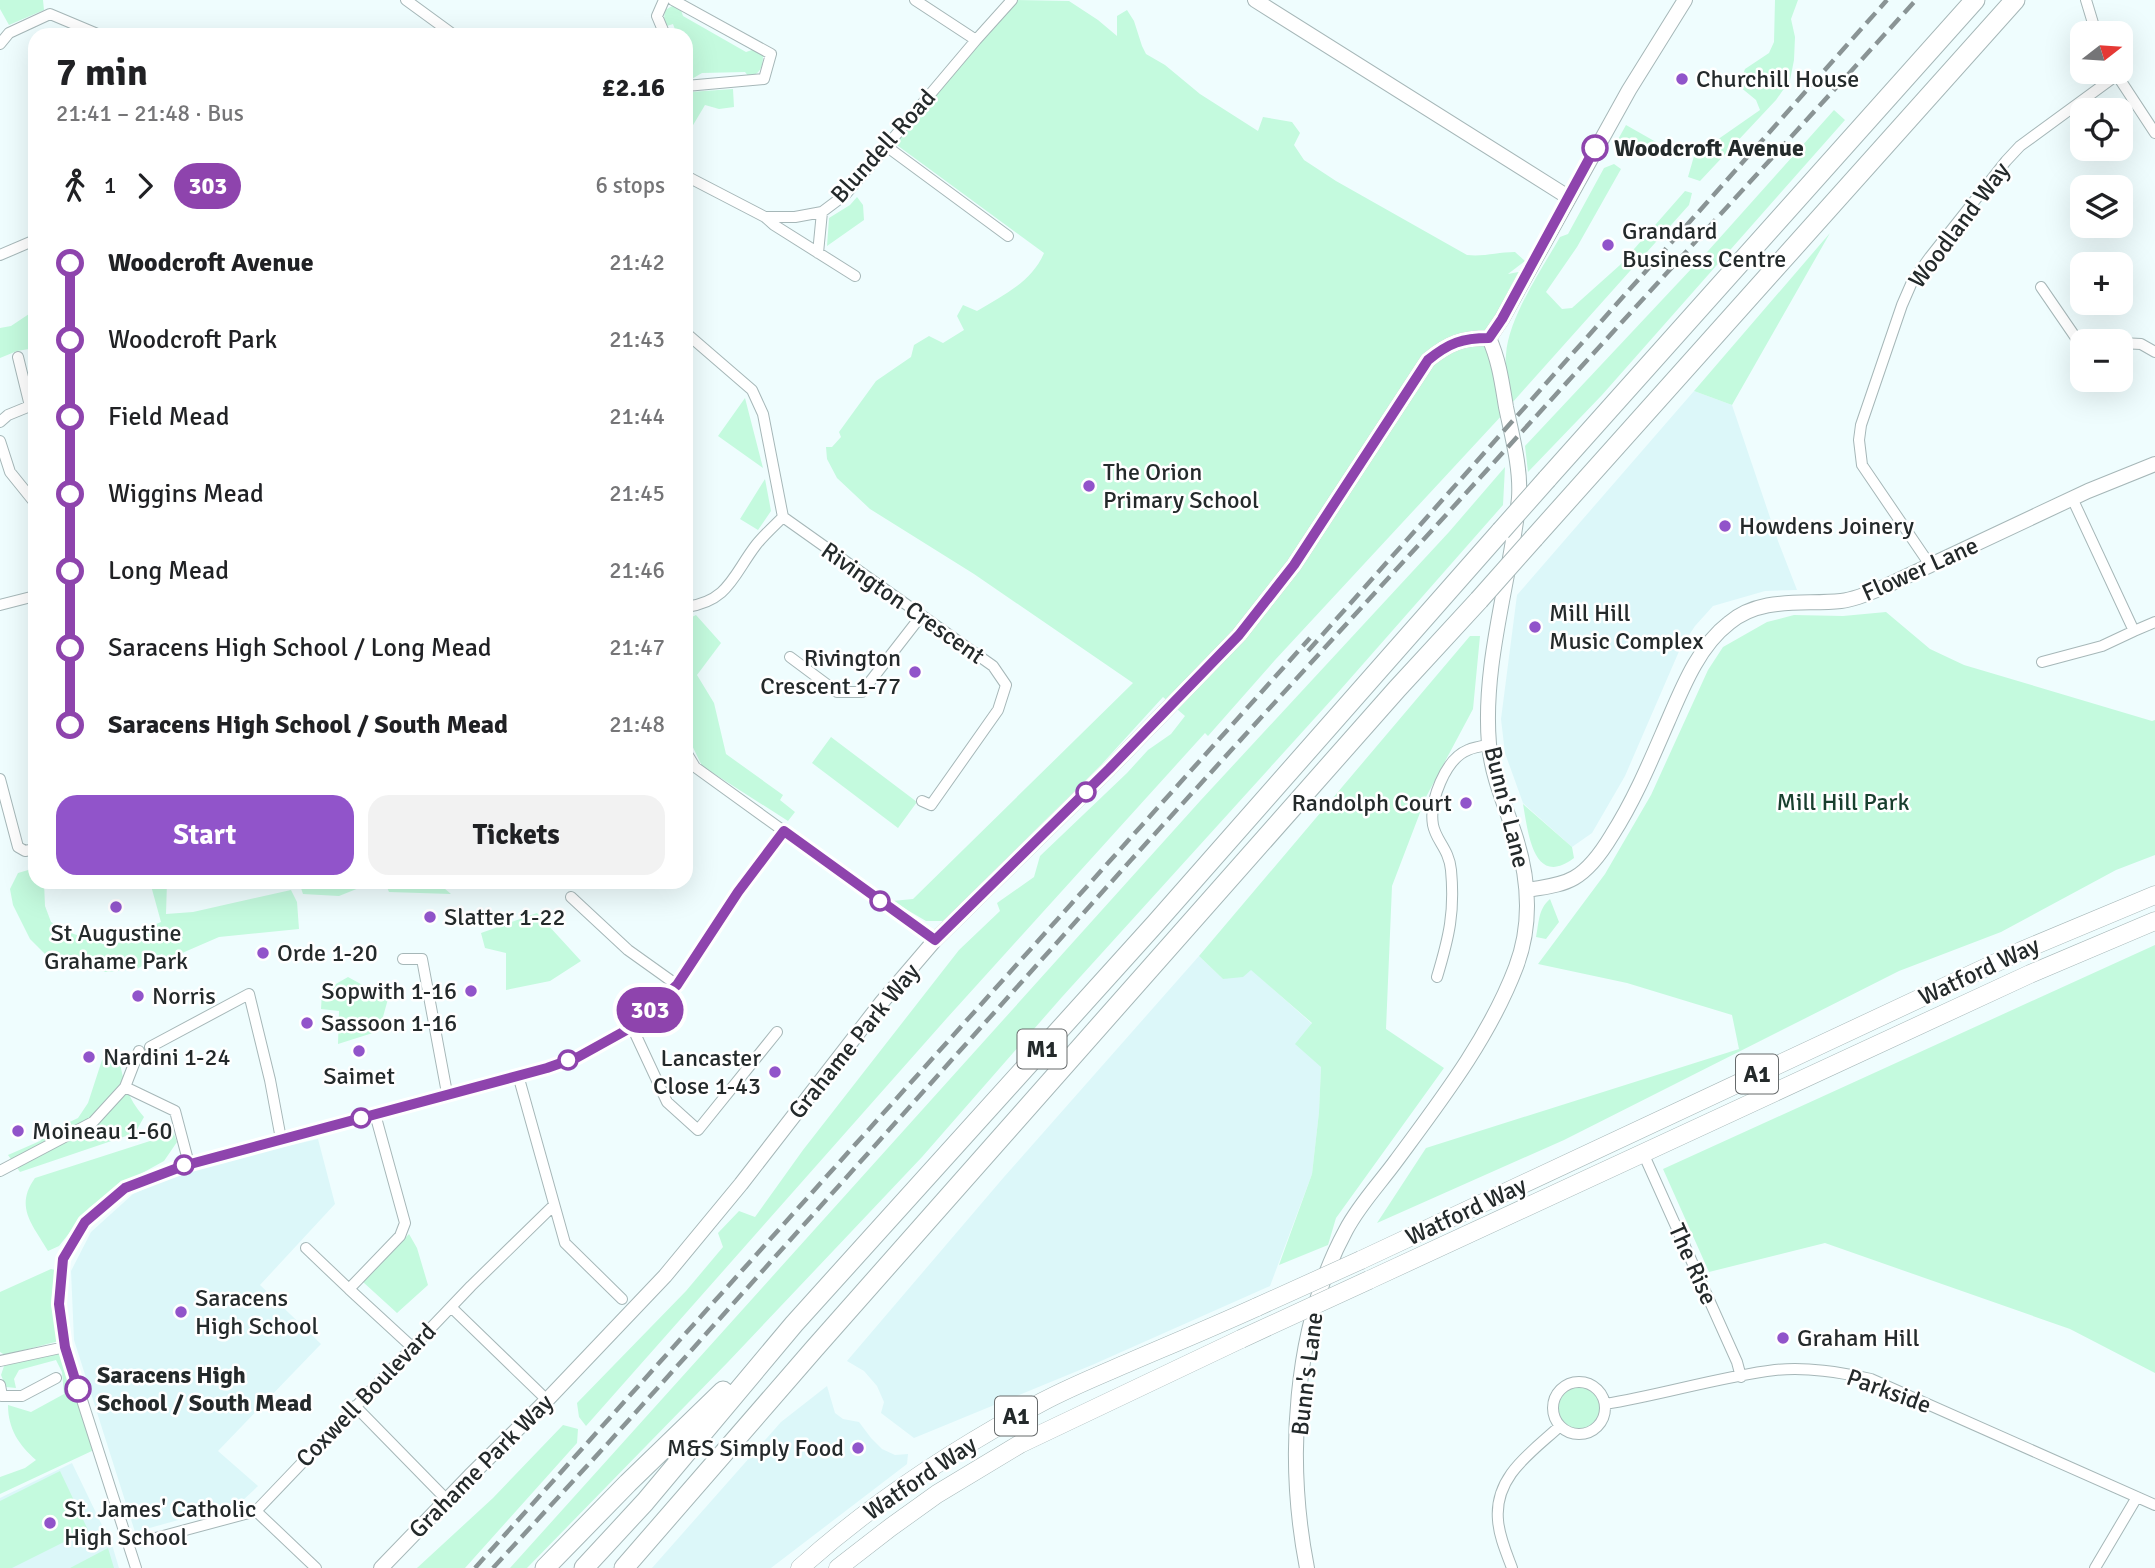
<!DOCTYPE html>
<html lang="en">
<head>
<meta charset="utf-8">
<style>
	body { margin:0; font-family:Signika,sans-serif; background:#f2f2f2; color:#202124; height:100vh; display:flex; flex-direction:column; font-size:26px; white-space:nowrap }
	* { box-sizing:border-box; margin:0 }
	p { font-size:23px; color:#757577 }
	.icon { flex:none; width:38px; height:38px; fill:none; stroke:currentColor; stroke-width:2; stroke-linecap:round; stroke-linejoin:round }
	.map { position:relative; flex:1; overflow:hidden }
	.side { position:absolute; left:28px; top:28px; width:665px; height:861px; display:flex; flex-direction:column; background:#fff; border-radius:21px; box-shadow:0 7px 28px #0002 }
	.side>* { flex:none }
	.badge { padding:0 14px; border-radius:23px; font-size:24px; line-height:46px }
	.needle { width:46px; rotate:73deg }
	.fabs { position:absolute; left:2070px; top:21px; display:grid; gap:14px }
	.fabs a { display:grid; place-items:center; width:63px; height:63px; border-radius:14px; background:#fff; box-shadow:0 7px 28px #0002; font-size:35px }
	.map>.badge { position:absolute; translate:-50% -50%; box-shadow:0 0 0 4px #fff }
	.legs { display:flex; align-items:center; gap:10px; height:77px; padding:0 28px; font-size:23px }
	.legs p { margin-inline-start:auto }
	.overview { display:flex; align-items:center; justify-content:space-between; height:119px; padding:0 28px }
	h1 { font-size:38px; font-weight:700; line-height:52px }
	.action { display:flex; gap:14px; margin-top:auto; padding:14px 28px }
	.action a { flex:1; height:80px; border-radius:21px; background:#9154ca; color:#fff; font-size:28px; font-weight:700; line-height:80px; text-align:center }
	.action a+a { background:#f2f2f2; color:#202124 }
	ul { padding:0 28px; list-style:none }
	li { display:flex; align-items:center; gap:24px; height:77px; font-size:26px }
	li i { display:grid; place-items:center; width:10px; height:100%; margin:0 9px; background:currentColor }
	li i::after { content:''; width:18px; height:18px; margin:-9px; border:5px solid; border-radius:50%; background:#fff }
	li p { margin-inline-start:auto }
	li:first-child i { background:linear-gradient(#0000 50%,currentColor 0) }
	li:last-child i { background:linear-gradient(currentColor 50%,#0000 0) }
	.map>svg:first-child { display:block }
	.built { fill:#dcf7f9 }
	.green { fill:#c4fade }
	.lines { fill:none; stroke-linecap:round; stroke-linejoin:round }
	.minor-casing { stroke:#a6b7b8; stroke-width:12 }
	.tertiary-casing { stroke:#a6b7b8; stroke-width:16 }
	.trunk-casing { stroke:#a6b7b8; stroke-width:19 }
	.motorway-casing { stroke:#a6b7b8; stroke-width:21 }
	.minor { stroke:#fff; stroke-width:10 }
	.tertiary { stroke:#fff; stroke-width:14 }
	.trunk { stroke:#fff; stroke-width:18 }
	.motorway { stroke:#fff; stroke-width:19 }
	.rail { stroke:#8a9495; stroke-width:4.5; stroke-dasharray:14 7; stroke-linecap:butt }
	.trunk-bridge-casing { stroke:#a6b7b8; stroke-width:19; stroke-linecap:butt }
	.motorway-bridge-casing { stroke:#a6b7b8; stroke-width:21; stroke-linecap:butt }
	.trunk-bridge { stroke:#fff; stroke-width:18 }
	.motorway-bridge { stroke:#fff; stroke-width:19 }
	.line-1-casing { stroke:#fff; stroke-width:16 }
	.line-1 { stroke:#8e44ad; stroke-width:10 }
	.poi-dot { fill:#9154ca; stroke:#fff; stroke-width:2.5 }
	.stop-1-dot { fill:#fff; stroke:#8e44ad; stroke-width:3.5 }
	.labels { text-anchor:middle; stroke-width:5; stroke-linejoin:round; paint-order:stroke }
	.shield { fill:#fff; stroke:#666a6b; stroke-width:2 }
	.shield-label { font-size:23px; font-weight:bold; fill:#242a2b }
	.poi-label { font-size:24px; fill:#242a2b; stroke:#fff; text-anchor:start }
	.street-label { font-size:24px; fill:#242a2b; stroke:#fff }
	.stop-label { font-size:24px; font-weight:bold; fill:#242a2b; stroke:#fff; text-anchor:start }
	.park-label { font-size:24px; fill:#183f2e; stroke:#fff }
</style>
</head>
<body>
<div class="map">
<svg width="2155" height="1568" viewBox="0 0 2155 1568">
	<rect width="100%" height="100%" fill="#effdfe"/>
	<path class="built" d="M1694 391 1732 405 1778 541 1797 590 1765 591 1713 606 1695 626 1680 649 1625 776 1592 833 1572 847 1523 803 1505 753 1501 719 1517 595Z
		M1199 956 1223 979 1251 969 1312 1024 1321 1067 1319 1112 1312 1174 1270 1286 1092 1365 914 1438 881 1413 884 1402 877 1386 864 1371 847 1361 1004 1177Z
		M318 1139 335 1204 260 1285 321 1344 218 1451 258 1486 240 1503 135 1532 74 1340 71 1271 91 1232 133 1194 196 1167Z
		M827 1386 835 1413 843 1419 859 1422 871 1438 882 1449 895 1455 908 1454 907 1464 771 1568H652L781 1422Z
		M72 1463 113 1548 119 1568H0V1498Z"/>
	<path class="green" d="M0 0H43L44 10 9 25 0 9Z
		M1012 0 1069 1 1098 20 1117 36V16L1127 10 1134 21 1142 46 1146 54 1165 65 1200 94 1258 131 1263 117 1292 122 1300 133 1294 145 1304 160 1336 181 1467 255C1484 257 1498 252 1515 252L1525 261 1508 274 1529 270 1490 338 1504 413 1275 660 1208 736 1205 733 947 1018 586 1426 579 1417 577 1403 686 1291 723 1247 718 1233 739 1211 755 1217 803 1150 959 950 1000 911 997 903 1034 877 1040 856 1127 773 1148 750 1171 734 1185 716 1163 697 1101 765 943 921H926L892 901 913 899 1133 683 974 574 870 509 837 478 827 459 826 447H832L841 437 839 432 876 381 911 357 914 345 929 336 943 343 964 330 957 316 963 305 977 311C1002 296 1032 282 1044 253L890 140Z
		M1775 0H1798L1791 19 1795 37 1794 60 1790 80 1776 100 1700 181 1688 177 1694 156 1760 110 1756 100 1739 86 1745 69 1769 53 1774 42Z
		M674 5 681 10 683 16 746 52 755 49 763 56C763 67 760 74 749 77L745 72 702 73 690 80 691 71 686 57V35H677L673 24 667 26 664 19 665 10Z
		M733 89 734 107 719 109 705 105 686 137V99L690 92Z
		M1834 110 1845 120 1602 395 1528 472 1525 446 1708 251Z
		M1626 125 1656 142 1644 154 1629 145 1623 155 1616 143Z
		M1614 164 1621 169 1577 247 1546 292 1562 309 1572 308 1620 265 1685 191 1692 193 1689 205 1512 403C1509 388 1504 371 1506 355 1508 318 1542 269 1560 237L1568 234 1604 168Z
		M857 197 863 205 864 220 827 246 829 218 850 205Z
		M1830 233 1732 405 1694 391Z
		M35 310V348L17 351 0 358V328L11 326Z
		M745 398 763 468 718 436Z
		M1505 467 1503 505 1334 697 1062 997 922 1157 728 1362 527 1568H510L1201 800 1449 532Z
		M765 479 771 511 758 530 740 519Z
		M1886 612 1930 649 1964 665 2152 721 2155 720V855L2116 870 2001 932 1899 971 1564 1140 1377 1223 1426 1148 1739 1049 1732 1015 1627 983 1538 964 1605 874 1651 795 1708 670 1723 647 1767 622 1794 615 1843 616Z
		M696 615 721 643 697 675 714 703 726 754 783 795 780 800 795 812 788 821 702 766 686 733V620Z
		M1470 636H1480L1473 709 1426 797 1392 886 1386 1029 1444 1068 1336 1218 1328 1245 1279 1265 1312 1174 1319 1112 1321 1067 1295 1044 1312 1023 1251 970 1243 977 1223 979 1199 956Z
		M831 737 917 802 898 828 812 763Z
		M1523 804 1572 847 1574 858C1533 889 1528 831 1523 804Z
		M35 868V882H44L45 906 51 922 71 933 112 947 135 933 161 922 150 882H167L166 914 193 912 291 890 297 902 299 929 219 937 166 960 162 954 137 969 106 972 49 958 30 939 13 905 10 889 18 873Z
		M310 882H362L364 886 339 896 303 894 301 888Z
		M388 882H437L451 894 389 892 386 885Z
		M1550 899 1559 922 1546 939 1536 937C1539 923 1538 909 1550 899Z
		M537 913 581 961 550 981 506 990V953L485 948 481 933Z
		M2155 945V1373L2070 1329 1825 1243 1709 1272 1663 1169Z
		M348 977 388 999 379 1031 338 1044 339 1011 321 1009 322 992Z
		M107 1056 119 1059C124 1083 127 1097 144 1117L135 1133 20 1172 8 1155 40 1141 49 1132 78 1118 88 1103 102 1060Z
		M171 1126 177 1142 164 1161 117 1187 89 1208 59 1246 48 1251C33 1225 14 1207 35 1178L150 1141Z
		M409 1234 417 1248 428 1285 397 1313 363 1282Z
		M51 1269 55 1270 51 1304 59 1341 5 1355 0 1352V1292Z
		M61 1351 94 1450 0 1494V1477L25 1468 36 1460C19 1445 8 1429 8 1405L31 1412 64 1394 62 1372 56 1360 19 1370 14 1379 16 1388 6 1387 1 1375 4 1366Z
		M1558 1409a22 22 0 1 1 44 0a22 22 0 1 1-44 0Z
		M563 1425 578 1429 577 1443 465 1568H417L493 1498Z
		M60 1471 88 1530 12 1568H0V1501Z
		M108 1548 114 1568H70Z"/>
	<g class="lines">
		<defs>
			<path id="minor" d="M406 0 454 35
				M664 0 657 16 665 35
				M673 0 771 54 764 79 686 86
				M915 0 976 40
				M2086 0 2096 33
				M0 44 9 33 50 14 100 35
				M2115 72 2155 133
				M886 146 1008 236
				M686 176 765 217H795L822 212 846 194 976 40 1012 0
				M765 217 774 225 855 276
				M818 253 822 212
				M0 255 35 240
				M2041 287 2076 338 2082 342
				M686 333 752 390 763 414 783 517
				M2121 343 2141 344 2155 352
				M0 422 8 415 30 406 18 357
				M0 441 10 472 35 503
				M783 517 993 666 1006 685 998 710 931 805 922 801
				M1930 565 1862 465 1859 440 1861 425 1902 305 1912 282 1930 257 2006 161 2020 146 2117 75
				M0 605 35 596
				M686 607C729 601 733 575 756 545 764 535 774 526 783 517
				M2134 631 2155 622
				M790 657 837 692H862L921 616
				M2042 662 2102 646 2134 631 2072 498
				M686 752 695 767 935 940
				M0 779 18 847 25 851 35 849
				M571 897 628 950 677 985
				M403 959H422L447 1093
				M1437 977C1449 937 1455 912 1451 870 1449 849 1436 841 1433 825 1429 802 1445 759 1468 750 1474 747 1482 746 1489 745
				M632 1027 667 1102 698 1130 777 1032
				M150 1047 249 994 270 1080 281 1139
				M518 1075 565 1243 622 1299
				M125 1087 175 1111 189 1164
				M375 1114 405 1223 400 1236 349 1289 412 1347
				M1643 1153 1737 1362 1741 1377
				M0 1171 93 1122 125 1087 139 1051
				M306 1248 349 1289
				M451 1307 547 1400
				M0 1361 65 1347
				M1553 1408a26 26 0 1 1 52 0a26 26 0 1 1-52 0Z
				M0 1385 2 1396H22L56 1378
				M1605 1404C1662 1395 1718 1377 1775 1370 1808 1367 1839 1372 1871 1379L2155 1505
				M355 1406 447 1500
				M256 1511 316 1568
				M152 1539 256 1511 471 1286 554 1205
				M136 1568 65 1347 59 1304 63 1259 85 1222 125 1188 183 1166 547 1068 577 1057 632 1027 677 985 738 892 784 831
				M1512 1568C1506 1552 1499 1536 1498 1520 1494 1476 1532 1452 1560 1426
				M2095 1568 2137 1497"/>
			<path id="tertiary" d="M1255 0 1568 197
				M1489 338 1502 319 1629 90 1685 0
				M1528 890C1543 887 1560 886 1574 878 1590 869 1603 850 1612 835 1635 799 1651 760 1668 721 1683 686 1699 646 1729 623 1761 596 1803 605 1841 601 1857 599 1872 592 1886 586L2088 491 2155 464
				M381 1568 470 1476 547 1400 665 1276 741 1184 882 1002 935 940 1109 769 1239 635 1294 565 1428 360C1449 343 1462 338 1489 338
				M1307 1568C1286 1461 1293 1327 1346 1230 1359 1205 1380 1183 1396 1161 1441 1100 1489 1038 1516 967 1532 925 1529 880 1516 838 1506 807 1492 778 1489 744 1482 663 1511 578 1519 498 1521 468 1512 436 1506 407 1502 383 1499 360 1489 338"/>
			<path id="trunk" d="M1361 1260 2021 951 2155 895
				M1369 1280 2030 974 2155 921
				M800 1568C873 1502 956 1448 1042 1402 1070 1387 1100 1375 1130 1362 1172 1344 1215 1326 1257 1307
				M838 1568 891 1527 937 1494 1020 1444 1241 1339"/>
			<path id="motorway" d="M1547 479 1975 0
				M1534 538 2015 0
				M545 1568 628 1483 723 1391
				M584 1568 645 1502 794 1324 1155 924 1501 531
				M624 1568 814 1349 1397 689 1479 600"/>
		</defs>
		<use href="#minor" class="minor-casing"/>
		<use href="#tertiary" class="tertiary-casing"/>
		<use href="#trunk" class="trunk-casing"/>
		<use href="#motorway" class="motorway-casing"/>
		<use href="#minor" class="minor"/>
		<use href="#tertiary" class="tertiary"/>
		<use href="#trunk" class="trunk"/>
		<use href="#motorway" class="motorway"/>
		<path class="rail" d="M1308 651 1887 0
			M475 1568 1310 638
			M493 1568 610 1441 1131 860 1916 0"/>
		<defs>
			<path id="trunk-bridge" d="M1257 1307 1361 1260
				M1241 1339 1369 1280"/>
			<path id="motorway-bridge" d="M1501 531 1547 479
				M1479 600 1534 538"/>
		</defs>
		<use href="#trunk-bridge" class="trunk-bridge-casing"/>
		<use href="#motorway-bridge" class="motorway-bridge-casing"/>
		<use href="#trunk-bridge" class="trunk-bridge"/>
		<use href="#motorway-bridge" class="motorway-bridge"/>
	</g>
	<g class="lines">
		<defs>
			<path id="line-1" d="M78 1389 65 1347 59 1304 63 1259 85 1222 125 1188 183 1166 547 1068 578 1057 632 1027 677 985 738 892 784 831 935 940 1109 769 1239 635 1294 565 1428 360C1449 343 1462 338 1489 338L1502 319 1595 148"/>
		</defs>
		<use href="#line-1" class="line-1-casing"/>
		<use href="#line-1" class="line-1"/>
	</g>
	<g class="poi-dot">
		<circle cx="1682" cy="79" r="7"/>
		<circle cx="1608" cy="245" r="7"/>
		<circle cx="1089" cy="486" r="7"/>
		<circle cx="1725" cy="526" r="7"/>
		<circle cx="1535" cy="627" r="7"/>
		<circle cx="915" cy="672" r="7"/>
		<circle cx="1466" cy="803" r="7"/>
		<circle cx="116" cy="907" r="7"/>
		<circle cx="430" cy="917" r="7"/>
		<circle cx="263" cy="953" r="7"/>
		<circle cx="471" cy="991" r="7"/>
		<circle cx="138" cy="996" r="7"/>
		<circle cx="307" cy="1023" r="7"/>
		<circle cx="359" cy="1051" r="7"/>
		<circle cx="89" cy="1057" r="7"/>
		<circle cx="775" cy="1072" r="7"/>
		<circle cx="18" cy="1131" r="7"/>
		<circle cx="181" cy="1312" r="7"/>
		<circle cx="1783" cy="1338" r="7"/>
		<circle cx="858" cy="1448" r="7"/>
		<circle cx="50" cy="1523" r="7"/>
	</g>
	<g class="stop-1-dot">
		<circle cx="1595" cy="148" r="12"/>
		<circle cx="1086" cy="792" r="9"/>
		<circle cx="880" cy="901" r="9"/>
		<circle cx="568" cy="1060" r="9"/>
		<circle cx="361" cy="1118" r="9"/>
		<circle cx="184" cy="1165" r="9"/>
		<circle cx="78" cy="1389" r="12"/>
	</g>
	<g class="labels">
		<g class="shield">
			<rect x="1017.5" y="1029.5" width="49" height="39" rx="5"/>
			<rect x="1736" y="1054.5" width="42" height="39" rx="5"/>
			<rect x="995" y="1396.5" width="42" height="39" rx="5"/>
		</g>
		<g class="shield-label">
			<text x="1042" y="1057">M1</text>
			<text x="1757" y="1082">A1</text>
			<text x="1016" y="1424">A1</text>
		</g>
		<g class="poi-label">
			<text x="1696" y="87">Churchill House</text>
			<text x="1622" y="239">Grandard<tspan x="1622" dy="28">Business Centre</tspan></text>
			<text x="1103" y="480">The Orion<tspan x="1103" dy="28">Primary School</tspan></text>
			<text x="1739" y="534">Howdens Joinery</text>
			<text x="1549" y="621">Mill Hill<tspan x="1549" dy="28">Music Complex</tspan></text>
			<text x="901" y="666" text-anchor="end">Rivington<tspan x="901" dy="28">Crescent 1-77</tspan></text>
			<text x="1452" y="811" text-anchor="end">Randolph Court</text>
			<text x="444" y="925">Slatter 1-22</text>
			<text x="116" y="941" text-anchor="middle">St Augustine<tspan x="116" dy="28">Grahame Park</tspan></text>
			<text x="277" y="961">Orde 1-20</text>
			<text x="457" y="999" text-anchor="end">Sopwith 1-16</text>
			<text x="152" y="1004">Norris</text>
			<text x="321" y="1031">Sassoon 1-16</text>
			<text x="103" y="1065">Nardini 1-24</text>
			<text x="761" y="1066" text-anchor="end">Lancaster<tspan x="761" dy="28">Close 1-43</tspan></text>
			<text x="359" y="1084" text-anchor="middle">Saimet</text>
			<text x="32" y="1139">Moineau 1-60</text>
			<text x="195" y="1306">Saracens<tspan x="195" dy="28">High School</tspan></text>
			<text x="1797" y="1346">Graham Hill</text>
			<text x="844" y="1456" text-anchor="end">M&amp;S Simply Food</text>
			<text x="64" y="1517">St. James' Catholic<tspan x="64" dy="28">High School</tspan></text>
		</g>
		<g class="street-label">
			<text transform="translate(883 146) rotate(-48)" y="8">Blundell Road</text>
			<text transform="translate(1959 225) rotate(-53)" y="8">Woodland Way</text>
			<text transform="translate(1920 569) rotate(-24)" y="8">Flower Lane</text>
			<text transform="translate(903 603) rotate(35)" y="8">Rivington Crescent</text>
			<text transform="translate(1507 807) rotate(76)" y="8">Bunn's Lane</text>
			<text transform="translate(1979 971) rotate(-25)" y="8">Watford Way</text>
			<text transform="translate(854 1041) rotate(-51)" y="8">Grahame Park Way</text>
			<text transform="translate(1466 1211) rotate(-25)" y="8">Watford Way</text>
			<text transform="translate(1693 1264) rotate(66)" y="8">The Rise</text>
			<text transform="translate(1307 1374) rotate(-83)" y="8">Bunn's Lane</text>
			<text transform="translate(1889 1391) rotate(20)" y="8">Parkside</text>
			<text transform="translate(366 1395) rotate(-46)" y="8">Coxwell Boulevard</text>
			<text transform="translate(481 1466) rotate(-45)" y="8">Grahame Park Way</text>
			<text transform="translate(920 1478) rotate(-34)" y="8">Watford Way</text>
		</g>
		<g class="stop-label">
			<text x="1614" y="156">Woodcroft Avenue</text>
			<text x="97" y="1383">Saracens High<tspan x="97" dy="28">School / South Mead</tspan></text>
		</g>
		<g class="park-label">
			<text x="1843" y="810">Mill Hill Park</text>
		</g>
	</g>
</svg>
<div class="fabs">
<a><svg class="needle" viewBox="-14 -14 28 28"><path d="M0-13l5 13h-10z" fill="#e53935"/><path d="M0 13l5-13h-10z" fill="#757577"/></svg></a>
<a><svg class="icon" aria-label="locate" viewBox="0 0 24 24"><circle cx="12" cy="12" r="6"/><path d="M12 2v4M12 18v4M2 12h4M18 12h4"/></svg></a>
<a><svg class="icon" aria-label="layers" viewBox="0 0 24 24"><path d="M12 4l9 5-9 5-9-5zM3 14l9 5 9-5"/></svg></a>
<a>+</a>
<a>−</a>
</div>
<b class="badge" style="left:650px;top:1010px;background:#8e44ad;color:#fff">303</b>
<section class="side">
<div class="overview"><div><h1>7 min</h1><p>21:41 – 21:48 · Bus</p></div><b>£2.16</b></div>
<div class="legs"><svg class="icon" aria-label="walk" viewBox="0 0 24 24"><circle cx="13" cy="4" r="2"/><path d="M13 8l-2 6 4 7M11 14l-3 7M7 12l3-4h3l4 4"/></svg>1<svg class="icon" aria-label="forward" viewBox="0 0 24 24"><path d="M9 5l7 7-7 7"/></svg><b class="badge" style="background:#8e44ad;color:#fff">303</b><p>6 stops</p></div>
<ul>
<li><i style="color:#8e44ad"></i><b>Woodcroft Avenue</b><p>21:42</p></li>
<li><i style="color:#8e44ad"></i><span>Woodcroft Park</span><p>21:43</p></li>
<li><i style="color:#8e44ad"></i><span>Field Mead</span><p>21:44</p></li>
<li><i style="color:#8e44ad"></i><span>Wiggins Mead</span><p>21:45</p></li>
<li><i style="color:#8e44ad"></i><span>Long Mead</span><p>21:46</p></li>
<li><i style="color:#8e44ad"></i><span>Saracens High School / Long Mead</span><p>21:47</p></li>
<li><i style="color:#8e44ad"></i><b>Saracens High School / South Mead</b><p>21:48</p></li>
</ul>
<div class="action"><a>Start</a><a>Tickets</a></div>
</section>
</div>
</body>
</html>
